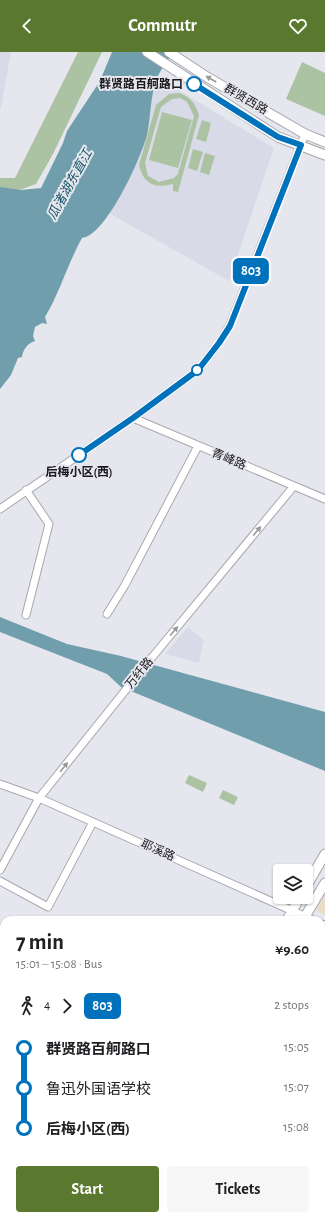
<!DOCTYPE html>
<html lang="en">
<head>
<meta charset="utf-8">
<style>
	body { margin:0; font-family:"Alegreya Sans","Noto Sans SC",sans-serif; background:#f6f6f6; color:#202124; height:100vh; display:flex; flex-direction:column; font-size:15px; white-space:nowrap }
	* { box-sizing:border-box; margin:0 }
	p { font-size:13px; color:#757577 }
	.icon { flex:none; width:22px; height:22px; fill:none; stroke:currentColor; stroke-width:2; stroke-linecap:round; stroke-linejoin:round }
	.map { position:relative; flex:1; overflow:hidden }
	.details { position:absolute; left:0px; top:864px; width:325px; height:304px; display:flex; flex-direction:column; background:#fff; border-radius:12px 12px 0 0; box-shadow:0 1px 3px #0004 }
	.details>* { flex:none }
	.badge { padding:0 8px; border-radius:6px; font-size:14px; line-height:26px }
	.controls { position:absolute; left:273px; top:812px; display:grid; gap:8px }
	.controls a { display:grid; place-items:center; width:40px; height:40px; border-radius:4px; background:#fff; box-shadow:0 1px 3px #0004; font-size:20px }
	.map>.badge { position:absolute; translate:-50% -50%; box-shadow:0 0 0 2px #fff }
	.legs { display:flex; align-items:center; gap:6px; height:44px; padding:0 16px; font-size:13px }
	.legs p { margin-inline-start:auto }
	.summary { display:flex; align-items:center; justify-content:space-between; height:68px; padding:0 16px }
	h1 { font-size:22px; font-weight:700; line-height:30px }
	.button { display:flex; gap:8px; margin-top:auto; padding:8px 16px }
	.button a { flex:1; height:46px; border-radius:4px; background:#5a782e; color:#fff; font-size:16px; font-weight:700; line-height:46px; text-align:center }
	.button a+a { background:#f6f6f6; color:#202124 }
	ul { padding:0 16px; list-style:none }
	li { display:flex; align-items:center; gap:14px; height:40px; font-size:15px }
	li i { display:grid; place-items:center; width:6px; height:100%; margin:0 5px; background:currentColor }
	li i::after { content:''; width:10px; height:10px; margin:-5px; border:3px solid; border-radius:50%; background:#fff }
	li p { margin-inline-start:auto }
	li:first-child i { background:linear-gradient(#0000 50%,currentColor 0) }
	li:last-child i { background:linear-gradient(currentColor 50%,#0000 0) }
	header { display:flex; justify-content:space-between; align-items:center; height:52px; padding:0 16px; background:#5a782e; color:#fff; font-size:18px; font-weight:700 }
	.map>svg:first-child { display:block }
	.built { fill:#d8dae8 }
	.industrial { fill:#e7ddc8 }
	.green { fill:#abc3a2; fill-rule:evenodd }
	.water { fill:#709ead }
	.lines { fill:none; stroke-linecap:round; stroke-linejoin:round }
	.minor-casing { stroke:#a6a7ad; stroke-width:9 }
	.major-casing { stroke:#a6a7ad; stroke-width:11 }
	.minor { stroke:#fff; stroke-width:7 }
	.major { stroke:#fff; stroke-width:9 }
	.oneway { fill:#989899 }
	.line-1-casing { stroke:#fff; stroke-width:9 }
	.line-1 { stroke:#0072bc; stroke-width:6 }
	.stop-1-dot { fill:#fff; stroke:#0072bc; stroke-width:2 }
	.labels { text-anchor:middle; stroke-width:4; stroke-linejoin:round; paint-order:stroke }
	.stop-label { font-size:12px; font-weight:bold; fill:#1a1a1c; stroke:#e6e7ee; text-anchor:end }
	.street-label { font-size:12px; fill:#1a1a1c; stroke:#e6e7ee }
	.water-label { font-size:13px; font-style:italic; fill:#155466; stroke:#e6e7ee }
</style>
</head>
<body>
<header><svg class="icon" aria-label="back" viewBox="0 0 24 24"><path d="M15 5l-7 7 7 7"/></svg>Commutr<svg class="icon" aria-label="heart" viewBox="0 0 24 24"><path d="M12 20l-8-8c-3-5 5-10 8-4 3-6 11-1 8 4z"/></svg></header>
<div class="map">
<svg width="325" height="1168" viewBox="0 0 325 1168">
	<rect width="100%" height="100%" fill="#e6e7ee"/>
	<path class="built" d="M0 0H11L0 60Z
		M157 25 274 96 229 229 107 160Z
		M188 575 204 588 199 611 165 602Z"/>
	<path class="industrial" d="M325 842V863L316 859Z
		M321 883 325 885V1119L321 1116Z"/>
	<path class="green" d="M78 0H102L53 102 36 132 17 139 0 138V126H15Z
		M302 10 325 21V64L286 47Z
		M180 41C191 46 195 51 199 63L178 140 173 139V132C155 137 143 132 139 113L156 53 169 42ZM180 46 187 50 194 64 178 122 174 126 159 130 148 124 145 111 161 55 172 47Z
		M162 60 192 68 178 116 149 108Z
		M202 68 211 71 206 90 196 87Z
		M193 97 203 100 197 119 188 116Z
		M205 101 215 104 209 123 200 120Z
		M189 723 207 731 203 740 185 731Z
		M223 738 238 745 234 753 219 746Z
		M196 1164H212L219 1168H189Z"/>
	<path class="water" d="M112 0H173C168 8 161 17 157 26 150 43 151 65 147 83 141 106 106 184 82 186 68 211 60 240 45 265L47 272 42 271 35 275 33 284 35 289C28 291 23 297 22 305L18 306 11 323 0 337V135L21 138 41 136 63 91 67 79 100 29Z
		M0 565 67 592 121 604 325 660V719L121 635 107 622 0 580Z
		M0 937 4 940V981L0 978Z
		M321 1122 325 1125V1168H304L299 1164H321Z"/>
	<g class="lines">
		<defs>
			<path id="minor" d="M133 366 325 447
				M26 438 49 472 26 563
				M0 457 133 366 198 318 219 291 230 273 305 82
				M107 562 125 533 198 394
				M0 732 39 746 313 868
				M0 818 39 746 149 609 294 434
				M0 829 48 855 93 770
				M321 872 325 873
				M321 1052 325 1055
				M0 1124 4 1126
				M88 1164 97 1168"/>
			<path id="major" d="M147 0 278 85 325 103
				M169 0 207 25 305 82 325 90
				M306 835 325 802
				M287 868 300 845
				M303 868 325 831
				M121 1168 123 1164
				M135 1168 137 1164"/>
		</defs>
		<use href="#minor" class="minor-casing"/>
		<use href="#major" class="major-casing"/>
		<use href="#minor" class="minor"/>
		<use href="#major" class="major"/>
	</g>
	<defs><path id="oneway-solid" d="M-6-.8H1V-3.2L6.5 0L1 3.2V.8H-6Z"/></defs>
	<g class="oneway">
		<use href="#oneway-solid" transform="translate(211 27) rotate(-150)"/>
		<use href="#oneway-solid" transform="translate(257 479) rotate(-50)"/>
		<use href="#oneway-solid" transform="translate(174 579) rotate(-50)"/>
		<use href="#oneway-solid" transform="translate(64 715) rotate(-51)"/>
	</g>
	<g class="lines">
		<defs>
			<path id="line-1" d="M79 403 133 366 198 318 219 291 230 274 301 93 278 85 194 32"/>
		</defs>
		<use href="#line-1" class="line-1-casing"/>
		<use href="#line-1" class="line-1"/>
	</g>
	<g class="stop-1-dot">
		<circle cx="194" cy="32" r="7"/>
		<circle cx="197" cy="318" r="5"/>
		<circle cx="79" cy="403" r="7"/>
	</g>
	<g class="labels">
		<g class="stop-label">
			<text x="183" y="36">群贤路百舸路口</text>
			<text x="79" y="424" text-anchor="middle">后梅小区(西)</text>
		</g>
		<g class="street-label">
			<text transform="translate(246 47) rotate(30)" y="4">群贤西路</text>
			<text transform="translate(229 407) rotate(23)" y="4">青峰路</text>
			<text transform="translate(139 621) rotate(-51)" y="4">万纤路</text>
			<text transform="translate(158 798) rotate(24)" y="4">耶溪路</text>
		</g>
		<g class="water-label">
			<text transform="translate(69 132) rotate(-61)" y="5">瓜渚湖东直江</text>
		</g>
	</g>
</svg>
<div class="controls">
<a><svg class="icon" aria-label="layers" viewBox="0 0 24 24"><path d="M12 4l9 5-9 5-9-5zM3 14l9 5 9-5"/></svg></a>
</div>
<b class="badge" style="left:251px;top:219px;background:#0072bc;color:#fff">803</b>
<section class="details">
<div class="summary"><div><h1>7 min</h1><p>15:01 – 15:08 · Bus</p></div><b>¥9.60</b></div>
<div class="legs"><svg class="icon" aria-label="walk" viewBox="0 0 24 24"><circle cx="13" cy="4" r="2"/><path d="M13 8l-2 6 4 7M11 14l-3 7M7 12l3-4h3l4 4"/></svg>4<svg class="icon" aria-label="forward" viewBox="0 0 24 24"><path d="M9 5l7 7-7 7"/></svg><b class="badge" style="background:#0072bc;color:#fff">803</b><p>2 stops</p></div>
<ul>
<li><i style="color:#0072bc"></i><b>群贤路百舸路口</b><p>15:05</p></li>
<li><i style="color:#0072bc"></i><span>鲁迅外国语学校</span><p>15:07</p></li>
<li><i style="color:#0072bc"></i><b>后梅小区(西)</b><p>15:08</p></li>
</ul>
<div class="button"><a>Start</a><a>Tickets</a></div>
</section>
</div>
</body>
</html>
